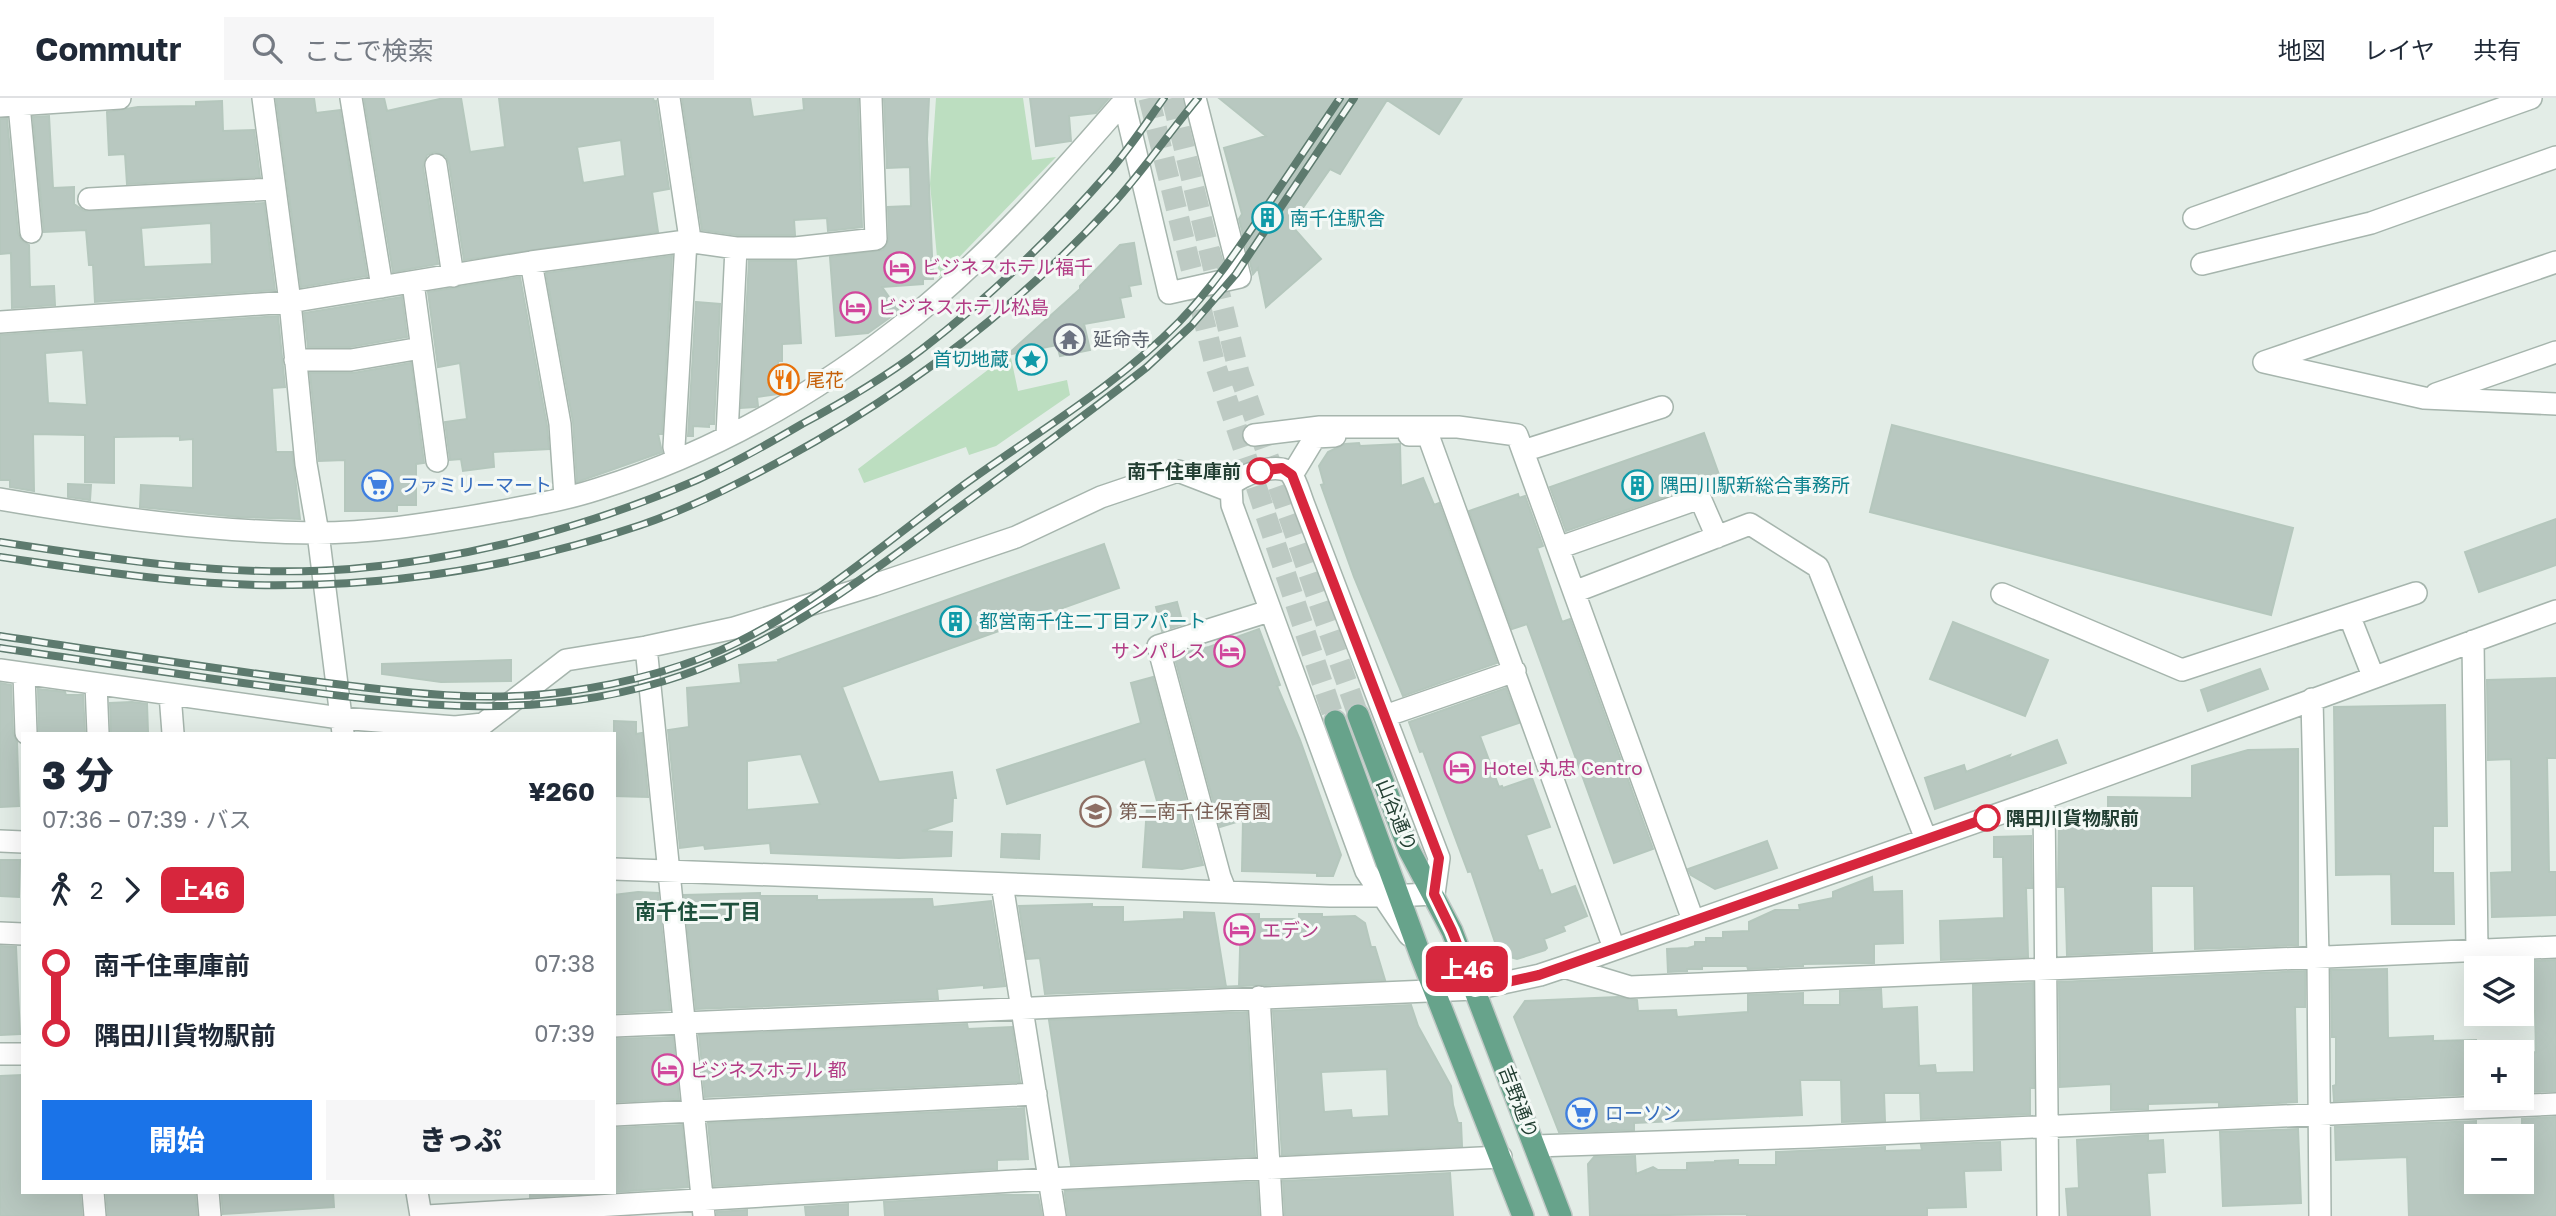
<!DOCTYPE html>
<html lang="ja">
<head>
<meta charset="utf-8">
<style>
	body { margin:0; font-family:"Golos Text","Noto Sans JP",sans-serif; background:#f6f6f7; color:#1f2937; height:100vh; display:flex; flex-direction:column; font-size:26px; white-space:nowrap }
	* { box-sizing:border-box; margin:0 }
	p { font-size:23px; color:#747a83 }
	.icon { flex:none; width:38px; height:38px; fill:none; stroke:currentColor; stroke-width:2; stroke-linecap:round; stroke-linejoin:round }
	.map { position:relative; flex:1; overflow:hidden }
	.panel { position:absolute; left:21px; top:634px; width:595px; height:462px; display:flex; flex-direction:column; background:#fff; border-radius:0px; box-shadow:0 7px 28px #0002 }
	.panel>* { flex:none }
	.badge { padding:0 14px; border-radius:10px; font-size:24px; line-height:46px }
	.tools { position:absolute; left:2464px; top:858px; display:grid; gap:14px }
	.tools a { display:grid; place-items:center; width:70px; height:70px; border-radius:0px; background:#fff; box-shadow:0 7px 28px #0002; font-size:35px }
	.map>.badge { position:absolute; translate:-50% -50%; box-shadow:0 0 0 4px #fff }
	.legs { display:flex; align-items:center; gap:10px; height:77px; padding:0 21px; font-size:23px }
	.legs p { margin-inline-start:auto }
	.overview { display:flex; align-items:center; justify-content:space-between; height:119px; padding:0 21px }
	h1 { font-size:38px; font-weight:800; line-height:52px }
	.cta { display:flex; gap:14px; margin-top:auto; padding:14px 21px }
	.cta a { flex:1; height:80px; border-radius:0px; background:#1a73e8; color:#fff; font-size:28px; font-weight:800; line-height:80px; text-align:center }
	.cta a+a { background:#f6f6f7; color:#1f2937 }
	ul { padding:0 21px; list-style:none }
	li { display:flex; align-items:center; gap:24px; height:70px; font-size:26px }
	li i { display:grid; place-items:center; width:10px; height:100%; margin:0 9px; background:currentColor }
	li i::after { content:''; width:18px; height:18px; margin:-9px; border:5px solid; border-radius:50%; background:#fff }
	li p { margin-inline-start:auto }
	li:first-child i { background:linear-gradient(#0000 50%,currentColor 0) }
	li:last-child i { background:linear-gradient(currentColor 50%,#0000 0) }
	header { display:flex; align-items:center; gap:42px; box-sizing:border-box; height:98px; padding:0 35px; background:#fff; border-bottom:2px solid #e0e1e3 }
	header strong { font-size:33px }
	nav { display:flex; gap:38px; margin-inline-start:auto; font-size:24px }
	.search { width:490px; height:63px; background:#f6f6f7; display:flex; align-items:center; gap:18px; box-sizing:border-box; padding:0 24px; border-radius:0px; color:#747a83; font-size:26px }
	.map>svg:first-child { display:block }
	.green { fill:#bcdec0 }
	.building { fill:#b8c8c0; stroke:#b5c7bd; stroke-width:2; fill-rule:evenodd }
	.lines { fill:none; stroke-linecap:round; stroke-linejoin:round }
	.major-tunnel { stroke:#bdcac3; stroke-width:21; stroke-dasharray:21 10; stroke-linecap:butt }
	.minor-casing { stroke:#a6b5ad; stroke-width:24 }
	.major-casing { stroke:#c1c9c6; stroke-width:24 }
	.minor { stroke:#fff; stroke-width:21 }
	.major { stroke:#67a38b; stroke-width:21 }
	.rail-casing { stroke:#5d7a6e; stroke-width:8 }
	.rail { stroke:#f4f9f6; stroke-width:5; stroke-dasharray:16; stroke-linecap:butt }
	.line-1-casing { stroke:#fff; stroke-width:16 }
	.line-1 { stroke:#d7263d; stroke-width:10 }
	.stop-1-dot { fill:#fff; stroke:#d7263d; stroke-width:3.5 }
	.labels { text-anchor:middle; stroke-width:6; stroke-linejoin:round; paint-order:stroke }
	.culture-label { font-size:19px; fill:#0d838f; stroke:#f4f9f6; text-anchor:start }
	.hotel-label { font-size:19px; fill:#b23c85; stroke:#f4f9f6; text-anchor:start }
	.worship-label { font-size:19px; fill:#5b616d; stroke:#f4f9f6; text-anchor:start }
	.food-label { font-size:19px; fill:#c56008; stroke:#f4f9f6; text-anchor:start }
	.stop-label { font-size:19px; font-weight:bold; fill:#233f33; stroke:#f4f9f6; text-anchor:end }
	.shop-label { font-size:19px; fill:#366cbe; stroke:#f4f9f6; text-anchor:start }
	.education-label { font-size:19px; fill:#785e54; stroke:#f4f9f6; text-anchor:start }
	.street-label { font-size:19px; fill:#233f33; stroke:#f4f9f6 }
	.neighbourhood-label { font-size:21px; font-weight:bold; fill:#1e513d; stroke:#f4f9f6 }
</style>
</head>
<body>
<header>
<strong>Commutr</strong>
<div class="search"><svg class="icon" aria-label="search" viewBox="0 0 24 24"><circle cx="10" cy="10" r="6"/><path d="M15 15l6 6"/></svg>ここで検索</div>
<nav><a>地図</a><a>レイヤ</a><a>共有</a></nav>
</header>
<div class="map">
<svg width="2556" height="1118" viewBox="0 0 2556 1118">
	<rect width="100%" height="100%" fill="#e3ede7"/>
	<path class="green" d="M936 0H1023L1032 62 1056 59 939 180 930 86Z
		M1010 255 1018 293 1067 282 1070 297 996 348 969 357 966 349 864 385 858 371Z"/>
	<path class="building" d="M276 0H314L316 15 340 12 367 178 301 189Z
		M364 0H384L387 13 444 0H461L470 54 505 49 499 0H653L654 4 656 3 669 91 652 94 658 134 464 162 449 65 446 58 435 54 427 57 423 69 438 166 393 174ZM621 42 625 78 583 85 577 49Z
		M682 0H750L753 19 804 12 803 0H858L862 129 828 133 827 120 794 122 795 137H737L702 132Z
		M884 0H929L927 41 933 181H923V186L882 189 899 213 868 235 836 238 830 159 883 152 889 141 888 109 911 108 910 69 887 70Z
		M1030 0H1109L1096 15 1069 18 1071 43 1036 48Z
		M1219 0H1462L1439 36 1387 2 1340 76 1330 71 1291 127 1321 161 1266 209 1258 170 1253 176 1239 121 1242 116 1224 50 1266 38Z
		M222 3 223 33 254 32 260 79 127 86 125 56 109 57 107 14 138 9 196 8V4Z
		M49 18 53 90 74 89V106L84 113 264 105 275 192 95 204 93 167H89L86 132 44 134 33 19ZM211 125 212 166 144 169 141 130Z
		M0 21H7L18 135 21 142 29 147 30 189 54 188 55 207 12 210 11 155 0 156Z
		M1134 145 1141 186 1129 188 1131 198 1120 200 1124 219 1084 226 1090 252 1060 258 1057 247 1007 257 1080 191V188L1120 147Z
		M1219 151 1224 169 1218 170 1211 165Z
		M672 158 662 336H658L662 354 577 384 573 324 546 175Z
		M749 163H796L801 245 782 246V263H778L779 296 757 299 758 308 755 309 741 310Z
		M520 179 547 328 549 351 493 354 494 369 463 373 461 361 450 362 445 324 467 321 460 265 438 269 428 194Z
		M402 199 407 239 350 249H308L304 215Z
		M696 204 720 206 714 326H709V329L693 328V338H688Z
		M278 218 285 289 272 290 276 354H292L300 421 238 419 140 409 141 387 193 390V341L180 342V338L114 339V385L85 384V337L33 336 34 393 10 389V382H0V237ZM83 252 87 307 48 305 45 255Z
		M411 265 424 365 416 366V407H397V413H345V362L319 363 310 275H353Z
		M1892 327 2293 430 2271 517 1870 414Z
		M1704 335 1722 385 1708 390 1696 388 1566 433 1550 389Z
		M1359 345 1360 348 1400 346 1401 388 1423 380 1434 407 1439 405 1497 565 1403 598 1354 479 1321 387 1324 386 1319 368 1328 354 1345 346Z
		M68 386 91 387 90 402 68 399Z
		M1518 396 1519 400 1525 398 1543 448 1537 450 1562 524 1570 521 1653 751 1614 765 1527 526 1512 531 1469 413Z
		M2556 421V467L2479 494 2465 454Z
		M1104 446 1119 490 842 589 879 684 952 674 956 700H953L952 723 922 733 952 734 951 758 899 760 771 755 770 745 705 751 704 747 680 750 668 632 689 629 687 590 741 585 739 567 779 564 778 562ZM801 656 820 706 747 712V663Z
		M1177 504 1183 526 1162 533 1156 509Z
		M1953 524 2048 562 2025 618 1930 581Z
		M1259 531 1280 587 1277 588 1300 642 1341 757 1333 778H1317V775L1242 773 1243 722 1220 729 1174 557 1209 549Z
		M511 562V583L441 584 382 576V566Z
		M2260 571 2268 591 2208 613 2201 592Z
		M1153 579 1203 767 1182 771 1143 769 1147 709 1159 710 1145 661 1007 706 997 672 1141 625 1131 585Z
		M2556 580V660H2547L2549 774H2556V817L2492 819 2491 775 2512 774 2511 661 2488 662 2487 582Z
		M0 585 11 587 13 635 17 644 19 708 0 709Z
		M1506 590 1519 625 1480 638 1499 689 1502 688 1503 690 1532 680 1550 729 1526 737 1539 773 1542 772 1551 797 1575 788 1587 818 1563 828 1565 833 1544 841 1547 850 1545 852 1517 861 1499 856 1471 773 1468 774 1423 653 1420 654 1409 624Z
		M38 591 65 594 66 597H83L85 635H39Z
		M132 604 147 606 148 634 111 635 110 605Z
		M2445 607 2447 728H2433V775H2453L2454 826H2392L2391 776 2336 777 2334 609Z
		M614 623 636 624V636L642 635 648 699 614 698Z
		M2057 642 2066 665 1935 711 1925 680 1964 667 1966 674 2010 657 2008 661Z
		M2298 651V847L2195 851 2194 788H2151L2152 853 2067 857 2065 789H2058L2059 719H2108V699L2192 700V668L2248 652Z
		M1002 736 1040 737 1039 761 1001 759Z
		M2031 738 2032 790H2026L2028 859 1941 862 1940 823 2004 820 2003 759H1994V739Z
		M1767 743 1777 770 1715 791 1691 777 1688 771Z
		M0 762H20L19 799 0 798Z
		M1872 779 1873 794 1902 793 1903 845 1874 846V865L1803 866V868L1748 871 1747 868H1702V871H1687V873L1668 874 1667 851 1688 850 1695 848V844H1706V840H1723V834L1749 833V824L1775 812H1800L1799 807 1833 800V794Z
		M638 794 658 795 670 912 614 915V797Z
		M760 795V798H817V802L932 801 933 809 991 803 1005 888 984 890V887L937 891 938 901 696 911 684 797Z
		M1092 806V809H1123V824L1184 821V814L1214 815 1226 889 1239 888 1241 816H1259V821H1299V816H1322V819L1355 818 1365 825 1371 849H1375L1385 882 1045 896 1040 860 1027 861 1019 808Z
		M0 848 16 849 20 936 0 937Z
		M2556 862V993L2522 994V955L2536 954 2535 913 2522 914V875L2534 874V863Z
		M2387 871 2388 940 2433 938V943L2476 942V996L2334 1003 2333 988 2336 987V939H2332L2331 872Z
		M2305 873V909H2295L2297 1004 2219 1008V1004L2148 1006V1011L2111 1012V986L2060 989 2059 884Z
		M2033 885 2034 990H2030V1016L1921 1021 1920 995H1884L1885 1023 1842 1024 1841 982H1800L1802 1017 1634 1025V1032L1559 1034 1514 919 1525 903 1618 899 1637 902 1638 913 1676 912 1677 919 1748 914V897L1803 895V907H1840V893L1881 891 1882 911 1917 909 1919 968 1935 967 1936 975 1974 974 1973 887Z
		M1411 907 1418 928 1451 988 1453 1007 1458 1025H1461L1462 1048 1282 1057 1273 913ZM1387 971 1389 1018 1352 1020 1351 1012 1324 1014 1321 974Z
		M1247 914 1255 1058 1071 1067 1049 922Z
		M967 926 968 931 1012 929 1020 984 705 999 699 937Z
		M673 939 679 1001 614 1004V941Z
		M22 977 23 1094H80L82 1118H0V978Z
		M1024 1010 1028 1061 997 1062V1071L714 1088 708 1025Z
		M2556 1019V1118H2409L2407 1059 2336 1062 2335 1029 2476 1023V1083H2522V1021Z
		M682 1027 688 1089 614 1094V1030Z
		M2298 1031 2301 1105 2223 1108 2220 1034Z
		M2148 1037V1043L2163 1042 2165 1074 2147 1075 2150 1118H2068L2066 1091 2079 1090 2077 1042Z
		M2000 1044 2001 1072 1964 1073 1966 1109 1927 1110V1118H1747V1116L1590 1118 1588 1066 1594 1059 1635 1058 1636 1076 1653 1069 1658 1072H1687V1065L1715 1064V1063L1738 1062V1067H1776V1054L1885 1049V1053L1922 1052 1921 1047Z
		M1450 1075 1453 1118H1285L1283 1083Z
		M1257 1084 1259 1118H1068L1065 1097V1093Z
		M106 1094H195L197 1118H108Z
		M221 1094H333L334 1109 223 1116Z
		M530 1094H614L530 1099Z
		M998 1097H1038L1042 1118H885L884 1104Z
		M848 1106V1118H806L805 1109Z
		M747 1112V1118H717V1114Z"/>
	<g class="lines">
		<path class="major-tunnel" d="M1149 0 1214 263 1335 623
			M1172 0 1239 275 1358 617"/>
		<defs>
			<path id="minor" d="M263 0 290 204 306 366 318 435 343 635
				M351 0 382 189
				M669 0 689 134 686 143 674 349 677 361
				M1123 0 1169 195 1240 179 1195 0
				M19 7 31 134
				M0 8 120 0
				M436 67 453 178
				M89 101 273 91
				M2194 120 2531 0
				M531 164 560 326 565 399
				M2556 164 2264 264 2424 300 2556 306
				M2202 166 2371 125 2556 59
				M413 185 437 363
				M0 224 290 204 531 164 686 143 736 150H795L876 141 871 0
				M295 262H351L421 250
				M2436 296 2556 254
				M727 337 736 150
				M1254 337 1320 329H1458L1517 337 1693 822
				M1409 337H1428L1614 850
				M1523 353 1662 309
				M1292 377 1315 339 1335 338
				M0 401C105 419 210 434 316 435 371 435 427 426 480 417 519 410 561 403 598 391 714 355 821 293 915 217 991 155 1059 78 1124 3
				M1558 450 1700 400 1717 439
				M1574 494 1750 426 1818 469 1926 741
				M2002 496 2182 572 2349 517 2373 578
				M2349 517 2416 495
				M2473 543 2477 852
				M646 549 704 1118
				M0 572 340 620 455 629 483 626 566 562 646 549 734 530 874 487 1016 439 1101 399 1178 373 1230 393
				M24 576 26 635
				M96 586 98 635
				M170 596 173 635
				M2312 601 2318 859 2320 1118
				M1385 618 1515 573
				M2044 700 2048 1118
				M0 743 23 744
				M614 771 1330 798C1364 798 1399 798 1434 796L1439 760 1304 407C1300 397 1297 384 1291 376 1281 363 1239 376 1231 388L1232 407 1366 773 1409 837
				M1002 786 1055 1118
				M1226 794 1220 779 1158 548 1269 513
				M0 835 23 836
				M1564 869 1630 889 2556 849
				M1259 899 1272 1118
				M614 928 1475 891 1540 877 1564 869 2044 700 2556 513
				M0 956H23
				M614 1017 1036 996
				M1535 1048 1809 1039 2556 1006
				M93 1094 95 1118
				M208 1094 210 1118
				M417 1094 421 1118
				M427 1118 1049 1081 1501 1059"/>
			<path id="major" d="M1358 617 1409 752 1452 833 1561 1118
				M1335 623 1420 856 1523 1118"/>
		</defs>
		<use href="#minor" class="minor-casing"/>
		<use href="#major" class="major-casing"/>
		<use href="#minor" class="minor"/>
		<use href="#major" class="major"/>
		<defs>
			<path id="rail" d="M0 444C116 462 233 480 350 471 468 461 588 429 697 382 733 366 768 346 802 326 843 304 884 280 921 252 989 200 1052 139 1109 74 1129 51 1146 25 1164 0
				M0 459C97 473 194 489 292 487 410 486 529 465 641 427 691 410 738 386 784 361 907 294 1017 210 1112 107 1143 73 1169 35 1198 0
				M0 538C107 554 213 571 320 584 401 594 483 605 564 594 623 586 686 570 738 544 819 504 892 439 965 386 1037 334 1116 288 1179 224 1212 190 1238 151 1265 111 1290 74 1315 37 1340 0
				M0 550C91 563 182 577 273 589 416 608 543 625 683 577 782 543 863 481 946 419 1013 370 1081 321 1147 269L1191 228 1236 176 1354 0"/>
		</defs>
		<use href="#rail" class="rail-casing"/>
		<use href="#rail" class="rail"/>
	</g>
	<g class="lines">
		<defs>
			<path id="line-1" d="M1260 373 1282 370 1292 377 1439 760 1434 796 1452 833 1475 891 1539 877 1987 720"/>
		</defs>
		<use href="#line-1" class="line-1-casing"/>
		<use href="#line-1" class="line-1"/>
	</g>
	<defs>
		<symbol id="building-ring" viewBox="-11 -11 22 22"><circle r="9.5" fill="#f4f9f6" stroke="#0f9aa8" stroke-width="1.5"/><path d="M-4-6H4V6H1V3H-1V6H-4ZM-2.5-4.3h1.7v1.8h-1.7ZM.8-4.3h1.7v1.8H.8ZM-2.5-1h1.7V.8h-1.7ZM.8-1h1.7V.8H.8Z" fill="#0f9aa8"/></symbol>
		<symbol id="hotel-ring" viewBox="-11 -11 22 22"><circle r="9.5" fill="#f4f9f6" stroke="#d1479c" stroke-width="1.5"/><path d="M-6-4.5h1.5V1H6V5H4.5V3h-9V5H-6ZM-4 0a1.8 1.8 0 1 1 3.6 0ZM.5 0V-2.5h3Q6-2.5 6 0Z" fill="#d1479c"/></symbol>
		<symbol id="temple-ring" viewBox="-11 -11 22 22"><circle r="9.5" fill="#f4f9f6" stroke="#6b7280" stroke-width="1.5"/><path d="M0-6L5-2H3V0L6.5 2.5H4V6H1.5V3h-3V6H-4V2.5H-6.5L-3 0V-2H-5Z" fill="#6b7280"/></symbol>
		<symbol id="sight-ring" viewBox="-11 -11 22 22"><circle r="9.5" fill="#f4f9f6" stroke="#0f9aa8" stroke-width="1.5"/><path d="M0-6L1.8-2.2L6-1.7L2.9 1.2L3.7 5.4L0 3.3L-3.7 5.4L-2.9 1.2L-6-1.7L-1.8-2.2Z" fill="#0f9aa8"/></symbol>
		<symbol id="restaurant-ring" viewBox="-11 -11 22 22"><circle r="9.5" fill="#f4f9f6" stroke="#e8710a" stroke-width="1.5"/><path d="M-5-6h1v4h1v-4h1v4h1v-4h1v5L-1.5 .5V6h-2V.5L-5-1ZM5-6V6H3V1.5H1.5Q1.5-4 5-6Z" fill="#e8710a"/></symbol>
		<symbol id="supermarket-ring" viewBox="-11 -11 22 22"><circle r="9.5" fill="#f4f9f6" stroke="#3f7fe0" stroke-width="1.5"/><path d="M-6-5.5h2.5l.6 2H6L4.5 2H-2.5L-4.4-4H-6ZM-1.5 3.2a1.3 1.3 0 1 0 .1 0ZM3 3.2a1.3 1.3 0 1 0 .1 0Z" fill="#3f7fe0"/></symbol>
		<symbol id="school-ring" viewBox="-11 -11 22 22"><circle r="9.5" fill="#f4f9f6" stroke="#8d6e63" stroke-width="1.5"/><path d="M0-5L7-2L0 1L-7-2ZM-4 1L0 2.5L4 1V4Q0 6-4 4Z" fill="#8d6e63"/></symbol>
	</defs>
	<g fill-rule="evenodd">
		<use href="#building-ring" x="1250" y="102" width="35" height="35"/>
		<use href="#hotel-ring" x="882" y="152" width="35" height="35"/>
		<use href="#hotel-ring" x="838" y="192" width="35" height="35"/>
		<use href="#temple-ring" x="1052" y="224" width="35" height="35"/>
		<use href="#sight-ring" x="1014" y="244" width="35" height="35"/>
		<use href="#restaurant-ring" x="766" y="264" width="35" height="35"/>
		<use href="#supermarket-ring" x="360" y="370" width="35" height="35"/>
		<use href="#building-ring" x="1620" y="370" width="35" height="35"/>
		<use href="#building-ring" x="938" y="506" width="35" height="35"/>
		<use href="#hotel-ring" x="1212" y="536" width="35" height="35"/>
		<use href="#hotel-ring" x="1442" y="652" width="35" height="35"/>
		<use href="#school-ring" x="1078" y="696" width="35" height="35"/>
		<use href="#hotel-ring" x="1222" y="814" width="35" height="35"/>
		<use href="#hotel-ring" x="650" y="954" width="35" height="35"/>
		<use href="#supermarket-ring" x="1564" y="998" width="35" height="35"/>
	</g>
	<g class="stop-1-dot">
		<circle cx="1260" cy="373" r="12"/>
		<circle cx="1987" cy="720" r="12"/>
	</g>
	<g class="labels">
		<g class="culture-label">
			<text x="1290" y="127">南千住駅舎</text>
			<text x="1009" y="268" text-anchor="end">首切地蔵</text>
			<text x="1660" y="394">隅田川駅新総合事務所</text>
			<text x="979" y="530">都営南千住二丁目アパート</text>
		</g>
		<g class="hotel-label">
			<text x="922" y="176">ビジネスホテル福千</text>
			<text x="878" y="216">ビジネスホテル松島</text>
			<text x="1206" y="560" text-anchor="end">サンパレス</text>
			<text x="1483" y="677">Hotel 丸忠 Centro</text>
			<text x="1262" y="839">エデン</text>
			<text x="690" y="979">ビジネスホテル 都</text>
		</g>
		<g class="worship-label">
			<text x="1093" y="248">延命寺</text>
		</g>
		<g class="food-label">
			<text x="806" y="289">尾花</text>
		</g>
		<g class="stop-label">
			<text x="1241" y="380">南千住車庫前</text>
			<text x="2006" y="727" text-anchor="start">隅田川貨物駅前</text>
		</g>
		<g class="shop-label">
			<text x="400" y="394">ファミリーマート</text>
			<text x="1605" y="1022">ローソン</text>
		</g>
		<g class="education-label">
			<text x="1119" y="720">第二南千住保育園</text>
		</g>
		<g class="street-label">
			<text transform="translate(1397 717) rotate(68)" y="7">山谷通り</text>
			<text transform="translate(1519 1004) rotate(69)" y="7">吉野通り</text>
		</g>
		<g class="neighbourhood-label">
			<text x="698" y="821">南千住二丁目</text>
		</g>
	</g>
</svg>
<div class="tools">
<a><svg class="icon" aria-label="layers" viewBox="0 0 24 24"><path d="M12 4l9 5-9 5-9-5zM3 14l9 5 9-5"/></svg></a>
<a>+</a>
<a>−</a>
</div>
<b class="badge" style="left:1467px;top:871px;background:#d7263d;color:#fff">上46</b>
<section class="panel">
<div class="overview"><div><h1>3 分</h1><p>07:36 – 07:39 · バス</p></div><b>¥260</b></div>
<div class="legs"><svg class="icon" aria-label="walk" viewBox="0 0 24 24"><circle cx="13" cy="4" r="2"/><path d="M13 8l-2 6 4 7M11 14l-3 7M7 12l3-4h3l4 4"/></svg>2<svg class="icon" aria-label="forward" viewBox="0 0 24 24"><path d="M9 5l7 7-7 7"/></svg><b class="badge" style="background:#d7263d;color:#fff">上46</b></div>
<ul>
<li><i style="color:#d7263d"></i><b>南千住車庫前</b><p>07:38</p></li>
<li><i style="color:#d7263d"></i><b>隅田川貨物駅前</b><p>07:39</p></li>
</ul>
<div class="cta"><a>開始</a><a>きっぷ</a></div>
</section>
</div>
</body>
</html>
